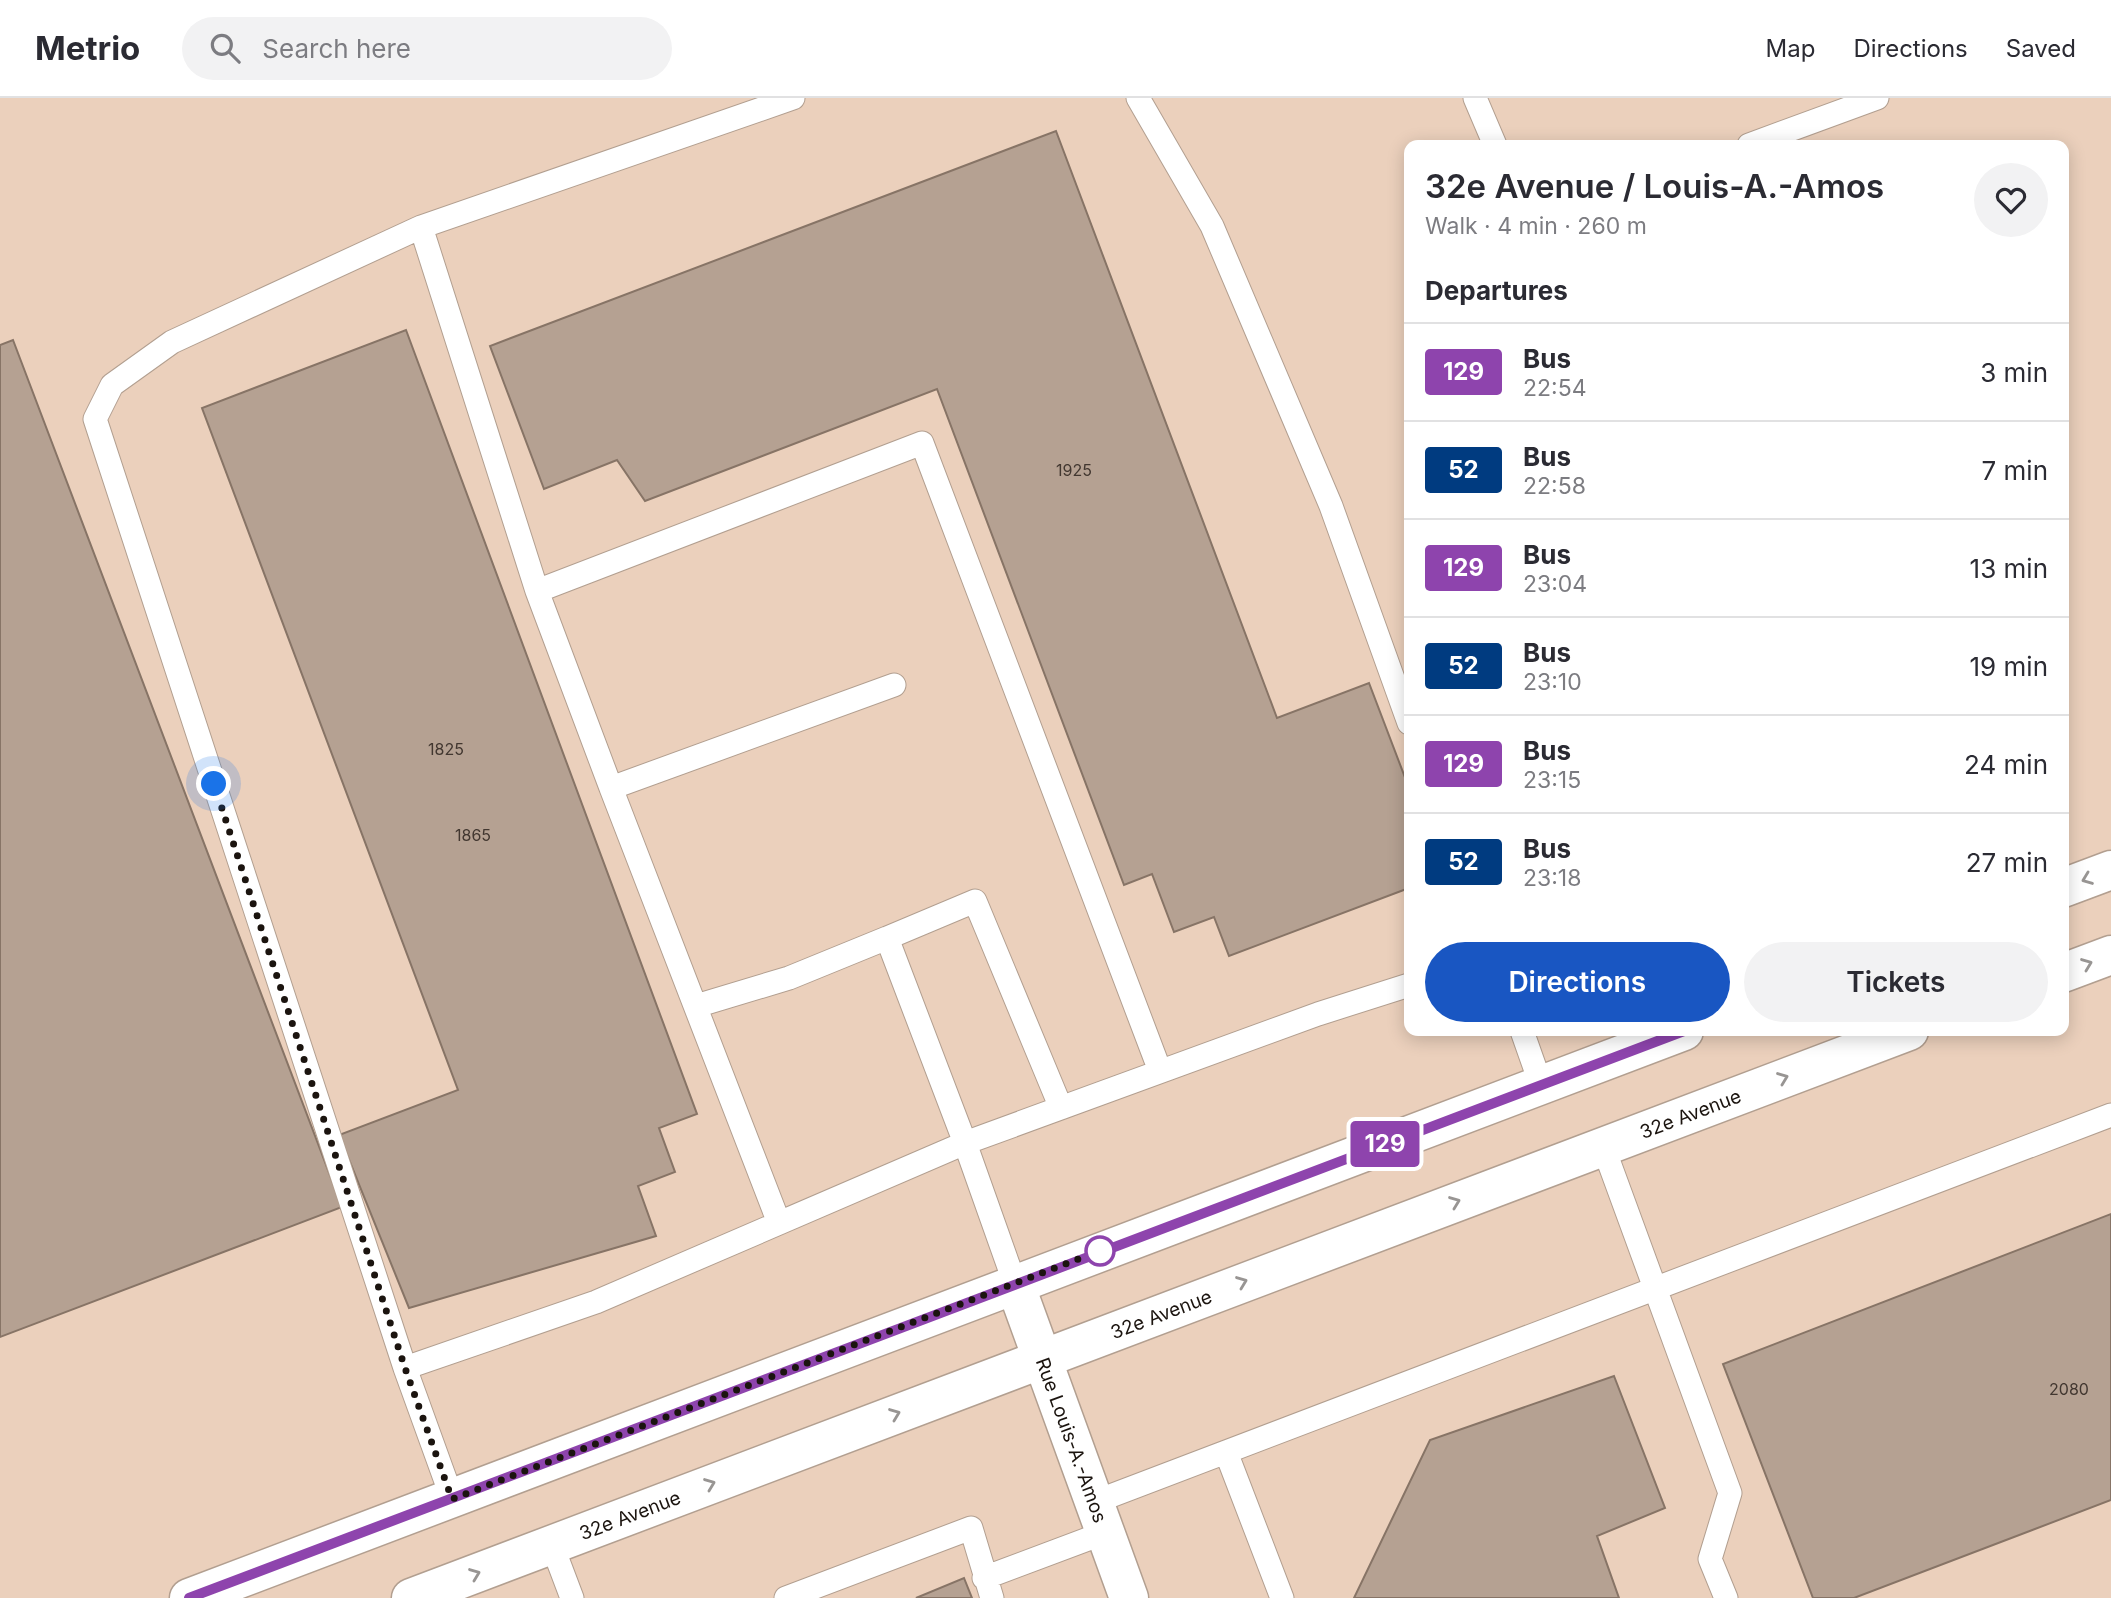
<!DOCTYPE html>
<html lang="en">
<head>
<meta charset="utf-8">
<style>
	body { margin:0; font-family:Inter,sans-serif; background:#f2f2f3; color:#2b2b33; height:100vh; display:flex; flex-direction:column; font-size:26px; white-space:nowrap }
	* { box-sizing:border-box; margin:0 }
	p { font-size:23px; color:#7c7c81 }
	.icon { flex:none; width:38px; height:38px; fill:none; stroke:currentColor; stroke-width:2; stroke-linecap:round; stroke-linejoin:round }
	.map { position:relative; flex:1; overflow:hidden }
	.panel { position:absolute; left:1404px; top:42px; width:665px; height:896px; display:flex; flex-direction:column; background:#fff; border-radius:14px; box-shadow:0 4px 18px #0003 }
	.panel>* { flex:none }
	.badge { padding:0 14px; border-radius:5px; font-size:24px; line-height:46px }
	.you { position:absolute; width:35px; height:35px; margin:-18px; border:5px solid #fff; border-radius:50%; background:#1a73e8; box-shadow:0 0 0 10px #1a73e833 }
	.map>.badge { position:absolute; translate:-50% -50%; box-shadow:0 0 0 4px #fff }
	h2 { padding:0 21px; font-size:26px; line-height:63px }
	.round { display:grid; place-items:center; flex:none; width:74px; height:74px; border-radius:37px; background:#f2f2f3 }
	.headline { display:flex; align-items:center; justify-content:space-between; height:119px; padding:0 21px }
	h1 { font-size:33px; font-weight:600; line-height:52px }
	.cta { display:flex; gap:14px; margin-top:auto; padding:14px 21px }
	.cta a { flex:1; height:80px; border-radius:42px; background:#1956c2; color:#fff; font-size:28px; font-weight:600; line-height:80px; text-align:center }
	.cta a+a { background:#f2f2f3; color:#2b2b33 }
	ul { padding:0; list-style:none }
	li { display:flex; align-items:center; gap:21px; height:98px; padding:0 21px; border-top:2px solid #e1e1e2 }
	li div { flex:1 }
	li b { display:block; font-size:26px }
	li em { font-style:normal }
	li .badge { min-width:77px; font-weight:700; text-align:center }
	header { display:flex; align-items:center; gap:42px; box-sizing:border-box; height:98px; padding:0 35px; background:#fff; border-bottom:2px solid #e1e1e2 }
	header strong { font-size:33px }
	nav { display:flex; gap:38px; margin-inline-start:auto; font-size:24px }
	.search { width:490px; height:63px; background:#f2f2f3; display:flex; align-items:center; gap:18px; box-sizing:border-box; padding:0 24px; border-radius:38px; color:#7c7c81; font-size:26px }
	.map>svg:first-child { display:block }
	.built { fill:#ebd0bc; fill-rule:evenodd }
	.building { fill:#b5a192; stroke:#877466; stroke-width:2 }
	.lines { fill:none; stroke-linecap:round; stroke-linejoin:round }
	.service-casing { stroke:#b29f90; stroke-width:25 }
	.tertiary-casing { stroke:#b29f90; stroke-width:41 }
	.service { stroke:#fff; stroke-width:23 }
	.tertiary { stroke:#fff; stroke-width:38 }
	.oneway { stroke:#989593 }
	.line-casing { stroke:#fff; stroke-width:16 }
	.line { stroke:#8e44ad; stroke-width:10 }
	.walk { stroke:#1b140f; stroke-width:7; stroke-dasharray:0 12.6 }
	.stop-dot { fill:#fff; stroke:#8e44ad; stroke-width:3.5 }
	.labels { text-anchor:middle; stroke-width:6; stroke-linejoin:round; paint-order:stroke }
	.number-label { font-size:16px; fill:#423730 }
	.street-label { font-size:19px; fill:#1b140f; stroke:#fff }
</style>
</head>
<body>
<header>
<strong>Metrio</strong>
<div class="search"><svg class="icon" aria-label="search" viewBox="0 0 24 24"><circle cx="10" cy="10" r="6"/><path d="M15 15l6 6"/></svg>Search here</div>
<nav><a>Map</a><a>Directions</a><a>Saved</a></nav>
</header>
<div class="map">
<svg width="2111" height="1500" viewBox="0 0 2111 1500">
	<rect width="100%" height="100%" fill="#f0dbcc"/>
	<path class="built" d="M0 0H2111V1500H0ZM1409 47H2063V933H1409Z"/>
	<path class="building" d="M1056 33 1277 620 1369 585 1409 690V790L1229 858 1214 819 1174 834 1152 776 1124 787 937 291 645 403 617 362 544 391 490 248Z
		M406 232 697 1016 659 1030 675 1074 638 1088 656 1138 409 1210 339 1037 458 992 202 310Z
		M13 242 342 1109 0 1239V247Z
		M2111 1116V1402L1854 1500H1813L1723 1266Z
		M1614 1278 1665 1410 1597 1438 1619 1500H1354L1430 1342Z
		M964 1480 972 1500H916Z"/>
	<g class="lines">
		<defs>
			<path id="service" d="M1138 0 1212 128 1331 408 1409 625
				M1475 0 1495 47
				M1749 47 1877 0
				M537 493 421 129 793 0
				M611 690 537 493 922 345 1160 973
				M696 908 789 880 887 840
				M1522 933 1541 987
				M1603 1048 1730 1395 1710 1461 1726 1500
				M779 1125 611 690 894 587
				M1015 1186 965 1045 1318 916 1409 887
				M405 1270 95 321 112 287 172 244 421 129
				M1226 1354 1282 1500
				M452 1400 405 1270 596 1204 965 1045 887 840 975 803 1061 1010
				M1092 1405 2111 1017
				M552 1447 572 1500
				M984 1480 1104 1435
				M786 1500 971 1430 992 1500"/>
			<g id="tertiary">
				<path d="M2063 790 2111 772"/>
				<path d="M2063 875 2111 857"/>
				<path id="s1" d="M1015 1186 1129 1500"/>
				<path d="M189 1500 1684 933"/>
				<path id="s2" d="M411 1500 1909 933"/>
			</g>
		</defs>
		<use href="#service" class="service-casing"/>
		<use href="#tertiary" class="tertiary-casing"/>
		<use href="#service" class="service"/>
		<use href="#tertiary" class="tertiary"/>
	</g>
	<defs><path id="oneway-chevron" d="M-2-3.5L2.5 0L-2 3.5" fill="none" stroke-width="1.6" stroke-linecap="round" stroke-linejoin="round" transform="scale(1.75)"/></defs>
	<g class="oneway">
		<use href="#oneway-chevron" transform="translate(2087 781) rotate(159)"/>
		<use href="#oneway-chevron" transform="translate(2087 866) rotate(-21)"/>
		<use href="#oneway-chevron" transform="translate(1783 980) rotate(-21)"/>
		<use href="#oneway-chevron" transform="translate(1455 1104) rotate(-21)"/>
		<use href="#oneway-chevron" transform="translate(1242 1184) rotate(-21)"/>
		<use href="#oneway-chevron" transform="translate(895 1316) rotate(-21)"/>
		<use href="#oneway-chevron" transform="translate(710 1386) rotate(-21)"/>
		<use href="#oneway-chevron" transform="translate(475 1476) rotate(-21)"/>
	</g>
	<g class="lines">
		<defs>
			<path id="line" d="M189 1500 1684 933"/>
		</defs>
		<use href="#line" class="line-casing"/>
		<use href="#line" class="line"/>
		<path class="walk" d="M214 686 405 1270 452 1401 1107 1150 1100 1153"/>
	</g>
	<circle class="stop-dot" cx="1100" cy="1153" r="14"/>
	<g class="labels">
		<g class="number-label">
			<text x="1074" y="378">1925</text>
			<text x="446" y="657">1825</text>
			<text x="473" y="743">1865</text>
			<text x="2069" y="1297">2080</text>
		</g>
		<g class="street-label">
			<text dy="7" stroke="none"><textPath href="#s2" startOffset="1368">32e Avenue</textPath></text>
			<text dy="7" stroke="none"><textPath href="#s2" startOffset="802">32e Avenue</textPath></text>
			<text dy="7" stroke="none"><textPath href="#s1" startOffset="166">Rue Louis-A.-Amos</textPath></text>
			<text dy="7" stroke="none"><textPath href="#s2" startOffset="234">32e Avenue</textPath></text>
		</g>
	</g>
</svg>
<div class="you" style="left:214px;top:686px"></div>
<b class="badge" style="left:1385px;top:1046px;background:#8e44ad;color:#fff">129</b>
<section class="panel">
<div class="headline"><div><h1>32e Avenue / Louis-A.-Amos</h1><p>Walk · 4 min · 260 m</p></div><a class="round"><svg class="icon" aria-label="heart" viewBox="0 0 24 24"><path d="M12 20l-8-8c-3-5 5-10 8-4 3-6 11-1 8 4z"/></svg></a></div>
<h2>Departures</h2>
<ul>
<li><span class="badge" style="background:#8e44ad;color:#fff">129</span><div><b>Bus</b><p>22:54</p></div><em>3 min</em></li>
<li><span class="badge" style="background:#003b80;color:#fff">52</span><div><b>Bus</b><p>22:58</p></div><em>7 min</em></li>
<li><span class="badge" style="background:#8e44ad;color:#fff">129</span><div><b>Bus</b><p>23:04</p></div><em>13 min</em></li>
<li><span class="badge" style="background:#003b80;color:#fff">52</span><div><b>Bus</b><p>23:10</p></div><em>19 min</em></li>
<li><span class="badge" style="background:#8e44ad;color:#fff">129</span><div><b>Bus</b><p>23:15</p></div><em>24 min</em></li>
<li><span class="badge" style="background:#003b80;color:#fff">52</span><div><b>Bus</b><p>23:18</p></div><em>27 min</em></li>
</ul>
<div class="cta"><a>Directions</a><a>Tickets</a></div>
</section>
</div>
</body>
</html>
